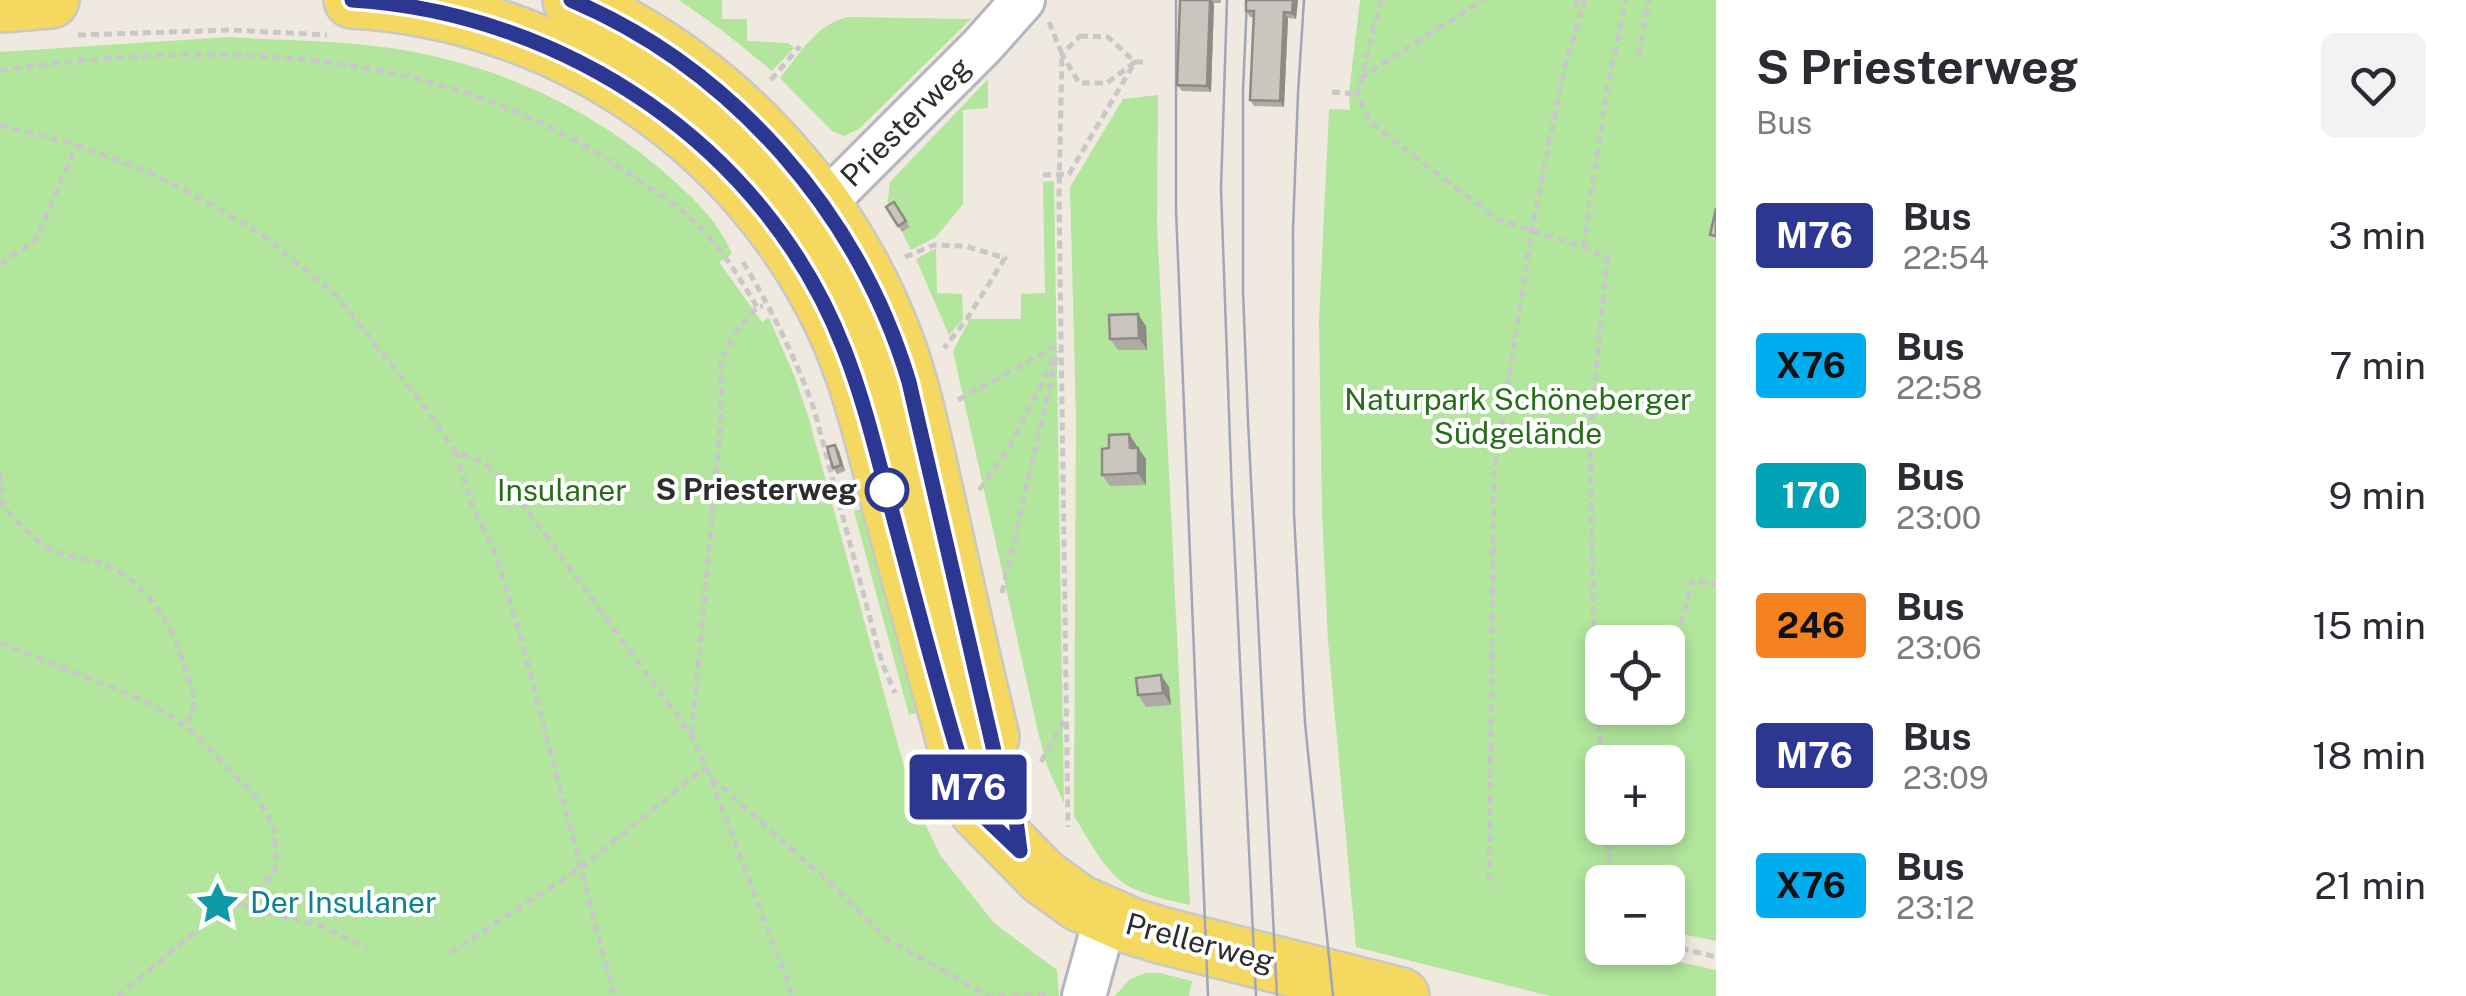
<!DOCTYPE html>
<html lang="en">
<head>
<meta charset="utf-8">
<style>
	body { margin:0; font-family:"Public Sans",sans-serif; background:#f2f2f3; color:#2b2b33; height:100vh; display:flex; flex-direction:column; font-size:38px; white-space:nowrap }
	* { box-sizing:border-box; margin:0 }
	p { font-size:32px; color:#7c7c81 }
	.icon { flex:none; width:55px; height:55px; fill:none; stroke:currentColor; stroke-width:2; stroke-linecap:round; stroke-linejoin:round }
	.map { position:relative; flex:1; overflow:hidden }
	.drawer { display:flex; flex-direction:column; background:#fff; width:750px }
	.drawer>* { flex:none }
	.badge { padding:0 20px; border-radius:8px; font-size:35px; line-height:65px }
	.buttons { position:absolute; left:1585px; top:625px; display:grid; gap:20px }
	.buttons a { display:grid; place-items:center; width:100px; height:100px; border-radius:15px; background:#fff; box-shadow:0 5px 15px #0003; font-size:50px }
	.map>.badge { position:absolute; translate:-50% -50%; box-shadow:0 0 0 5px #fff }
	.round { display:grid; place-items:center; flex:none; width:105px; height:105px; border-radius:15px; background:#f2f2f3 }
	.overview { display:flex; align-items:center; justify-content:space-between; height:170px; padding:0 40px }
	h1 { font-size:48px; font-weight:700; line-height:75px }
	ul { padding:0; list-style:none }
	li { display:flex; align-items:center; gap:30px; height:130px; padding:0 40px }
	li div { flex:1 }
	li b { display:block; font-size:38px }
	li em { font-style:normal }
	li .badge { min-width:110px; font-weight:700; text-align:center }
	main { display:flex; flex:1; min-height:0 }
	.map>svg:first-child { display:block }
	.green { fill:#b1e69c; fill-rule:evenodd }
	.lines { fill:none; stroke-linecap:round; stroke-linejoin:round }
	.minor-casing { stroke:#b3b5c1; stroke-width:48 }
	.major-casing { stroke:#c8c8c8; stroke-width:60 }
	.path { stroke:#c8c8c8; stroke-width:5; stroke-dasharray:8 5; stroke-linecap:butt }
	.minor { stroke:#fff; stroke-width:42 }
	.major { stroke:#f4d860; stroke-width:55 }
	.tram { stroke:#a2a4b8; stroke-width:2.5 }
	.wall { fill:#aeaaa4 }
	.shaded-wall { fill:#8d8b86 }
	.building { fill:#cac6bf; stroke:#8d8b86; stroke-width:2.5 }
	.line-casing { stroke:#fff; stroke-width:22 }
	.line { stroke:#2c3792; stroke-width:15 }
	.stop-dot { fill:#fff; stroke:#2c3792; stroke-width:5 }
	.labels { text-anchor:middle; stroke-width:8; stroke-linejoin:round; paint-order:stroke }
	.street-label { font-size:30px; fill:#2d2d2d; stroke:#fff }
	.park-label { font-size:30px; fill:#276e1a; stroke:#fff }
	.stop-label { font-size:30px; font-weight:bold; fill:#2d2d2d; stroke:#fff; text-anchor:end }
	.culture-label { font-size:30px; fill:#0d838f; stroke:#fff; text-anchor:start }
</style>
</head>
<body>
<main>
<div class="map">
<svg width="1716" height="996" viewBox="0 0 1716 996">
	<rect width="100%" height="100%" fill="#efe9e0"/>
	<path class="green" d="M679 0H722V19H747V41L788 43 794 48 772 71 723 31Z
		M1360 0H1716V941L1677 933 1671 960 1716 970V996H1550L1356 947 1328 641 1322 512 1319 321 1329 109 1350 110 1349 93ZM1602 642H1668V708H1602ZM1602 762H1668V828H1602ZM1602 882H1668V948H1602Z
		M849 17 971 19 859 129 844 136 832 131 780 78C801 53 815 24 849 17Z
		M229 37C291 41 358 40 419 53 510 71 595 112 664 172 690 195 719 221 732 254L719 262 762 322 769 318 794 375 809 419 912 796 940 855 994 923 1057 970 1059 996H0V52Z
		M988 79V108L963 110V204L936 237 911 250 902 232 910 227 899 208H887L890 182Z
		M1158 95 1157 224 1190 905C1169 900 1147 896 1128 886 1104 871 1089 840 1074 816L1076 416 1070 187 1123 99Z
		M1054 181 1064 803 1047 766 1038 732 953 351 970 319H1021V294L1045 293 1043 182Z
		M936 248 937 293 962 294 963 319 949 335 916 259Z
		M862 509 916 713 909 715 854 511Z
		M1146 973H1160L1192 981 1189 996H1115L1130 979Z"/>
	<g class="lines">
		<defs>
			<path id="minor" d="M801 227 982 46 1023 0
				M1084 996 1106 916"/>
			<path id="major" d="M352 0C559 12 744 136 833 323 860 380 874 443 890 504 913 589 937 675 960 761L978 811 1043 877 1079 903 1131 926 1164 936 1401 996
				M571 0C717 63 837 188 894 338 913 387 923 440 935 492 953 574 971 656 991 737
				M0 4 51 0"/>
		</defs>
		<use href="#minor" class="minor-casing"/>
		<use href="#major" class="major-casing"/>
		<path class="path" d="M1381 0 1357 94 1371 123 1497 219 1583 247 1607 258 1590 435 1594 655 1602 763
			M1576 8 1578 0
			M1049 22 1062 54 1059 194 1068 827
			M78 35 231 30 327 35
			M1080 36 1108 37 1135 62 1107 83H1079L1062 54Z
			M1638 55 1649 0
			M0 70C221 40 445 44 634 177 652 190 673 202 689 217 718 242 738 275 757 307
			M1360 78 1483 0
			M771 80 800 46
			M1332 92 1357 94
			M0 125 77 145 149 172 205 201 265 237 335 294 428 411 455 451 482 462 506 481 692 736 710 776 793 996
			M1043 175 1069 174 1135 62H1144
			M1583 247 1607 90 1626 0
			M905 257 934 245 965 246 1005 258 967 319 944 348
			M743 262C772 310 795 357 814 409L882 663 895 693
			M0 264 35 241 77 145
			M958 400 1060 344
			M455 451 472 505 494 550 522 642 614 996
			M0 473 3 506C16 520 31 538 48 548 65 558 83 557 100 563 145 579 173 624 185 668 193 694 199 701 186 726
			M979 490C1012 450 1032 402 1055 355
			M1002 593 1058 351
			M0 643 139 698 173 717 197 736 248 789 266 811 274 830 276 864 272 877 237 904
			M1668 657H1673L1692 580 1716 585
			M692 733 721 420V362L734 334 757 307 763 306
			M1041 762 1064 721
			M712 778 831 884 887 939 988 996 1049 995
			M1607 828 1611 882
			M1489 881 1494 473 1532 229 1564 69 1585 0
			M1668 945 1716 957
			M1615 948 1616 959
			M450 953 580 868 706 767
			M118 996 207 922 237 904 324 927 368 948"/>
		<use href="#minor" class="minor"/>
		<use href="#major" class="major"/>
		<path class="tram" d="M1176 0V210L1208 996
			M1227 0 1221 189 1232 497 1256 996
			M1247 0 1243 91V291L1248 421 1277 996
			M1304 0 1298 93 1293 230 1294 514 1305 723 1333 996"/>
	</g>
	<path class="wall" d="M1180 0H1221V3H1214L1211 92 1182 91 1177 85Z
		M1246 0H1298L1296 19 1288 18 1284 107 1254 106 1250 100 1254 17H1250L1246 11Z
		M894 202 910 227 902 232 886 207Z
		M1146 326 1147 350H1118L1110 339Z
		M835 445 839 451 845 471 837 474 833 468Z
		M1137 446 1146 459V485L1110 486 1102 475Z
		M1169 687 1171 705 1146 707 1138 695Z"/>
	<path class="shaded-wall" d="M1210 0 1214 3 1211 92 1207 86Z
		M1293 0H1298L1296 19 1292 13Z
		M1284 12 1288 18 1284 107 1280 101Z
		M1138 314 1146 326 1147 350 1139 338Z
		M1129 434 1137 446 1138 460 1130 448Z
		M835 445 839 451 845 471 841 465Z
		M1138 448 1146 459V485L1138 473Z
		M1161 675 1169 687 1171 705 1163 693Z"/>
	<path class="building" d="M1180 0H1210L1207 86 1177 85Z
		M1246 0H1293L1292 13 1284 12 1280 101 1250 100 1254 11H1246Z
		M894 202 906 221 898 226 886 207Z
		M1716 208V236L1710 235Z
		M1138 314 1139 338 1110 339 1109 315Z
		M1129 434 1130 448H1138V473L1102 475V449L1109 448V435Z
		M835 445 841 465 833 468 827 447Z
		M1161 675 1163 693 1138 695 1136 678Z"/>
	<g class="lines">
		<defs>
			<path id="line" d="M352 0C565 13 766 147 844 349 864 400 877 455 891 508 916 601 939 694 968 786L978 811 1020 851 1014 804 994 751 909 382C859 214 733 69 571 0"/>
		</defs>
		<use href="#line" class="line-casing"/>
		<use href="#line" class="line"/>
	</g>
	<defs>
		<symbol id="sight-bare" viewBox="-9 -9 18 18"><path d="M0-6L1.8-2.2L6-1.7L2.9 1.2L3.7 5.4L0 3.3L-3.7 5.4L-2.9 1.2L-6-1.7L-1.8-2.2Z" fill="#0f9aa8" stroke="#fff" stroke-width="2.5" paint-order="stroke"/></symbol>
	</defs>
	<g fill-rule="evenodd">
		<use href="#sight-bare" x="186" y="872" width="63" height="63"/>
	</g>
	<circle class="stop-dot" cx="887" cy="490" r="20"/>
	<g class="labels">
		<g class="street-label">
			<text transform="translate(906 122) rotate(-45)" y="10">Priesterweg</text>
			<text transform="translate(1200 943) rotate(15)" y="10">Prellerweg</text>
		</g>
		<g class="park-label">
			<text x="1518" y="410">Naturpark Schöneberger<tspan x="1518" dy="34">Südgelände</tspan></text>
			<text x="562" y="501">Insulaner</text>
		</g>
		<g class="stop-label">
			<text x="857" y="500">S Priesterweg</text>
		</g>
		<g class="culture-label">
			<text x="250" y="913">Der Insulaner</text>
		</g>
	</g>
</svg>
<div class="buttons">
<a><svg class="icon" aria-label="locate" viewBox="0 0 24 24"><circle cx="12" cy="12" r="6"/><path d="M12 2v4M12 18v4M2 12h4M18 12h4"/></svg></a>
<a>+</a>
<a>−</a>
</div>
<b class="badge" style="left:968px;top:787px;background:#2c3792;color:#fff">M76</b>
</div>
<section class="drawer">
<div class="overview"><div><h1>S Priesterweg</h1><p>Bus</p></div><a class="round"><svg class="icon" aria-label="heart" viewBox="0 0 24 24"><path d="M12 20l-8-8c-3-5 5-10 8-4 3-6 11-1 8 4z"/></svg></a></div>
<ul>
<li><span class="badge" style="background:#2c3792;color:#fff">M76</span><div><b>Bus</b><p>22:54</p></div><em>3 min</em></li>
<li><span class="badge" style="background:#00adef;color:#111">X76</span><div><b>Bus</b><p>22:58</p></div><em>7 min</em></li>
<li><span class="badge" style="background:#00a3b4;color:#fff">170</span><div><b>Bus</b><p>23:00</p></div><em>9 min</em></li>
<li><span class="badge" style="background:#f58220;color:#111">246</span><div><b>Bus</b><p>23:06</p></div><em>15 min</em></li>
<li><span class="badge" style="background:#2c3792;color:#fff">M76</span><div><b>Bus</b><p>23:09</p></div><em>18 min</em></li>
<li><span class="badge" style="background:#00adef;color:#111">X76</span><div><b>Bus</b><p>23:12</p></div><em>21 min</em></li>
</ul>
</section>
</main>
</body>
</html>
